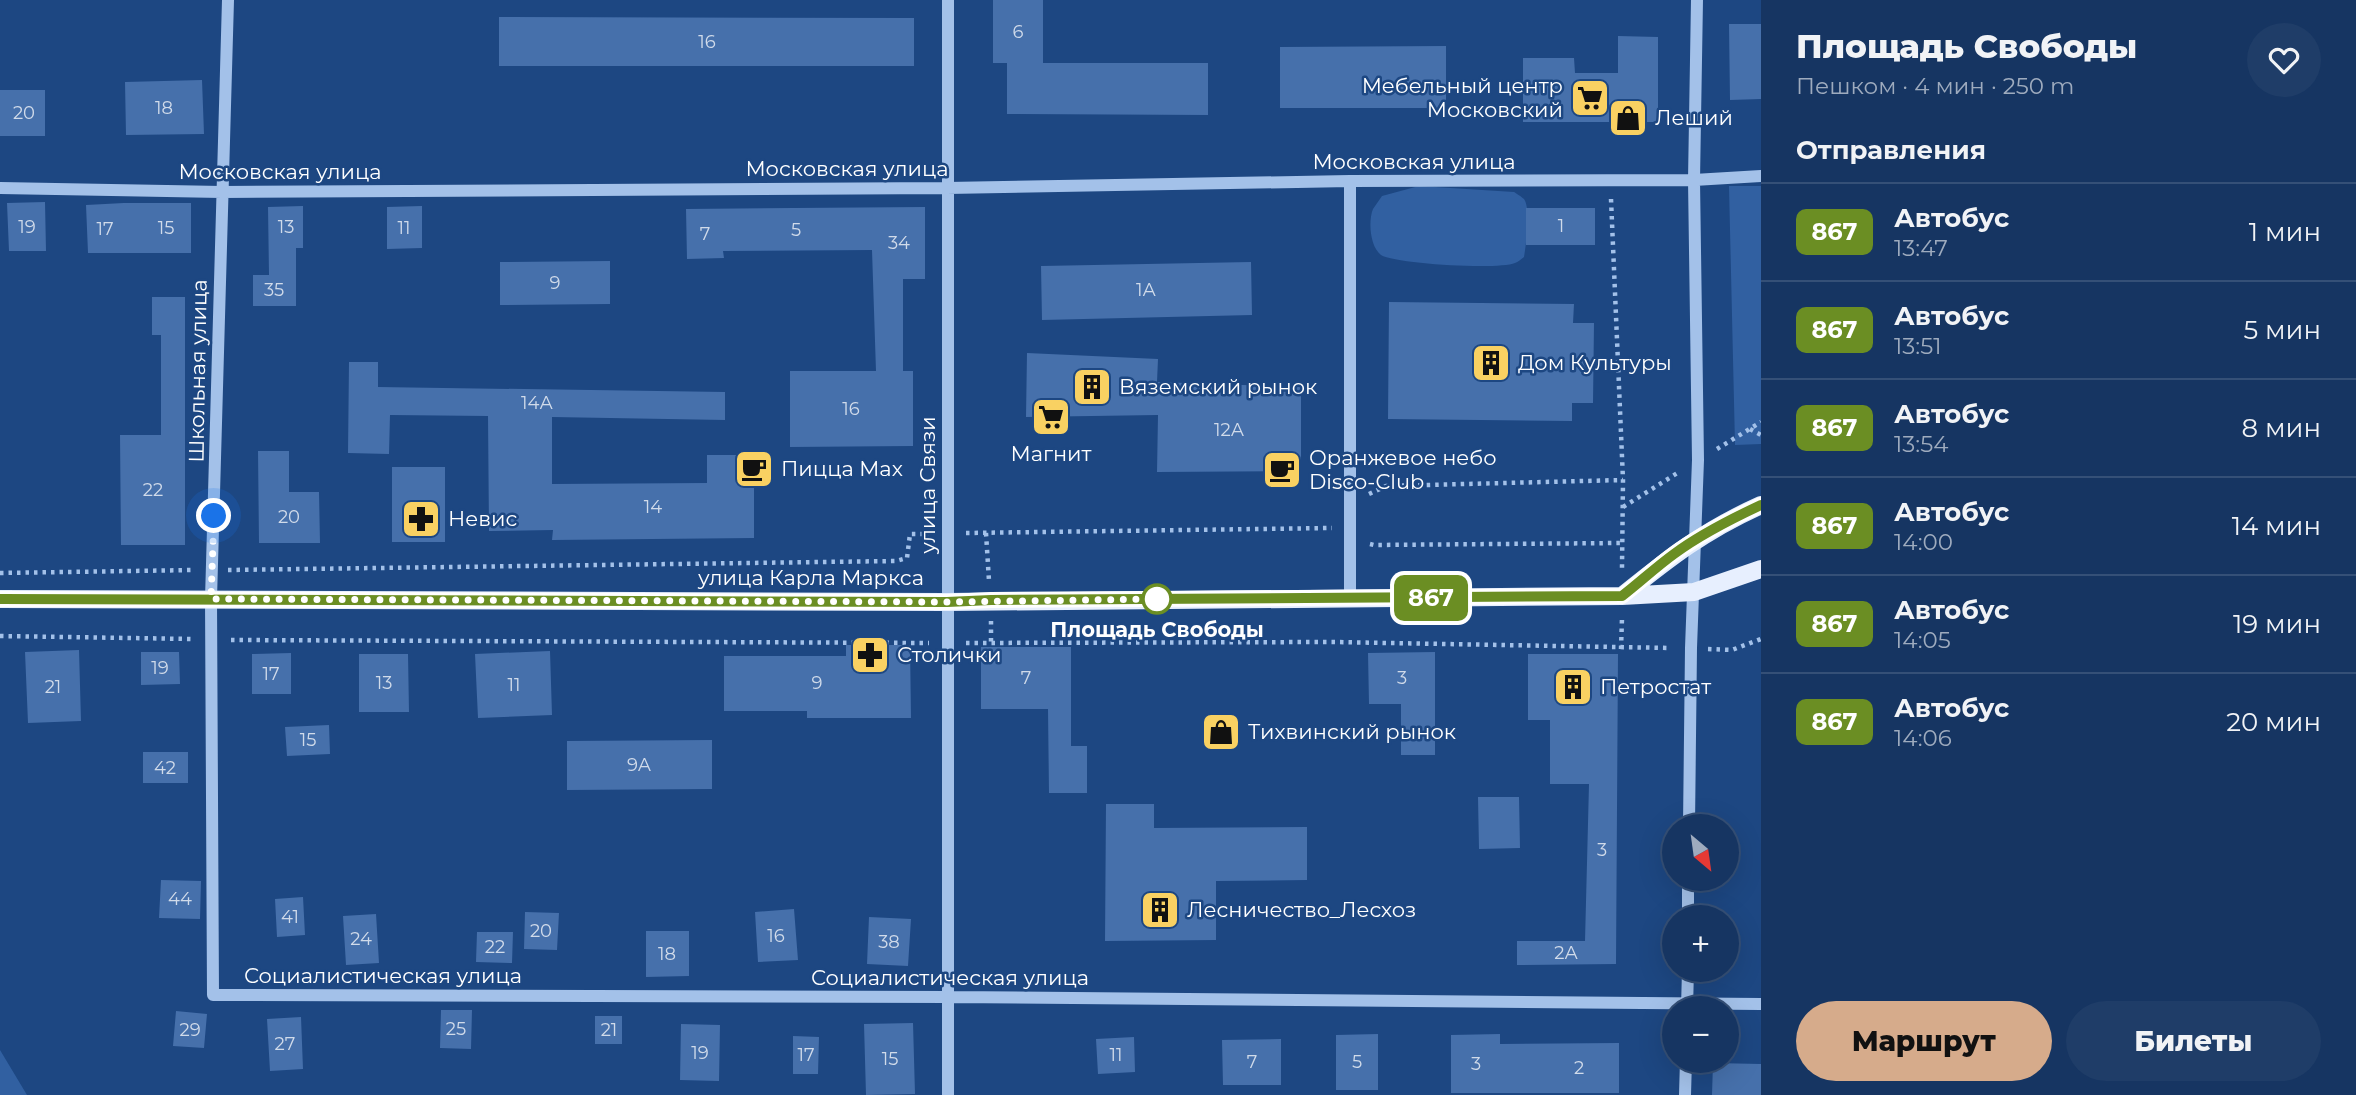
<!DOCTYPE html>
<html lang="ru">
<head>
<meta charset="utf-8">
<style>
	body { margin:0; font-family:Montserrat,sans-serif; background:#1f3d68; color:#f1f3f6; height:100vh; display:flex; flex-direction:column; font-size:26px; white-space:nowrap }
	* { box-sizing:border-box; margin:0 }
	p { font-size:23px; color:#9eabbe }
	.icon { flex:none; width:38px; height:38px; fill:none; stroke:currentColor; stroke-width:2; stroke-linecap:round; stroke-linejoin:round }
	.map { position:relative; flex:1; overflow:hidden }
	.drawer { display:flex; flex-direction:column; background:#163562; width:595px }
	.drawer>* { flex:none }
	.badge { padding:0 14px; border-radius:10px; font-size:24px; line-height:46px }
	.needle { width:46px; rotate:151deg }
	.tools { position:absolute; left:1662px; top:814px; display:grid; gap:14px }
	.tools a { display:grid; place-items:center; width:77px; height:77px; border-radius:50%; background:#163562; box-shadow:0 7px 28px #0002,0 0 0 2px #355077; font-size:35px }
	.you { position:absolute; width:35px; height:35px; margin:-18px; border:5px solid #fff; border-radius:50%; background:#1a73e8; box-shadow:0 0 0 10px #1a73e833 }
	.map>.badge { position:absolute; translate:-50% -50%; box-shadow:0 0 0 4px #fff }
	h2 { padding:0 35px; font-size:26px; line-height:63px }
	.round { display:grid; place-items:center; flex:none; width:74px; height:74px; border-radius:37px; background:#1f3d68 }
	.summary { display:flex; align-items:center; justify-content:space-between; height:119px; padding:0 35px }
	h1 { font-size:33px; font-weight:800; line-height:52px }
	.cta { display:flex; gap:14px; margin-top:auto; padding:14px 35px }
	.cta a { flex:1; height:80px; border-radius:42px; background:#d6ab8b; color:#111; font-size:28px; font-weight:800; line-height:80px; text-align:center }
	.cta a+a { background:#1f3d68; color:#f1f3f6 }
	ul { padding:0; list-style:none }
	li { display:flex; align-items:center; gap:21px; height:98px; padding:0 35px; border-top:2px solid #355077 }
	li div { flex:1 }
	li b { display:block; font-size:26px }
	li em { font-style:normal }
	li .badge { min-width:77px; font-weight:700; text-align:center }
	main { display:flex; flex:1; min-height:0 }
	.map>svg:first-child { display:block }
	.green { fill:#3160a1 }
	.building { fill:#4670ab }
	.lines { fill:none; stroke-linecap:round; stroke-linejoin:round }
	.path { stroke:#a3c1e9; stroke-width:4.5; stroke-dasharray:3.5 5; stroke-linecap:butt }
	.minor { stroke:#a3c1e9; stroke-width:12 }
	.major { stroke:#e7effe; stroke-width:18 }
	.line-casing { stroke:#fff; stroke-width:16 }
	.line { stroke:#6b8e23; stroke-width:10 }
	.walk { stroke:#fff; stroke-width:7; stroke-dasharray:0 12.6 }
	.stop-dot { fill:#fff; stroke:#6b8e23; stroke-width:3.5 }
	.labels { text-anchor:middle; stroke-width:5; stroke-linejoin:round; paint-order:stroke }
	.number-label { font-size:18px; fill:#d1dbea }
	.poi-label { font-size:21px; fill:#fff; stroke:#1d4782; text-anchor:start }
	.street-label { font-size:21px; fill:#fff; stroke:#1d4782 }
	.stop-label { font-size:21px; font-weight:bold; fill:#fff; stroke:#1d4782 }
</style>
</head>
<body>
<main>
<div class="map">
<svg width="1761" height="1095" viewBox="0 0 1761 1095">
	<rect width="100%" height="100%" fill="#1d4782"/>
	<path class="green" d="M1419 186 1514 192C1516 193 1523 198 1524 199 1531 209 1526 245 1524 257 1521 259 1518 262 1515 263 1498 270 1395 264 1381 255 1370 247 1368 221 1373 209 1376 205 1379 200 1382 196Z
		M1729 186H1761V444L1735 445Z
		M0 1050 27 1095H0Z"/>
	<path class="building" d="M993 0H1043V63H1208V115L1007 114V63H993Z
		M499 17 914 18V66H499Z
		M1729 24H1761V99L1730 100Z
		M1618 36 1658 37V122H1523V58H1574L1575 73H1618Z
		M1446 46V108H1280V47Z
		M202 80 204 134 126 135 125 82Z
		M0 90H45V136H0Z
		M45 202 46 251H9L7 203Z
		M124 203H191V253H88L86 205Z
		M303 206V248H296V306H253V275H269L268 207Z
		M422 206V248L387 249V207Z
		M925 207V279H903V371H913V446L790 447V371H876L872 250 723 251 724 258 687 259 686 209Z
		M1526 208H1595V245H1526Z
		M610 261V304L500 305V262Z
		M1251 262 1252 315 1042 320 1041 266Z
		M152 297H185V545H121L120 435H161V335H152Z
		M1389 302 1574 304 1573 323H1594L1593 403H1572V421L1388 419Z
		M1027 353 1158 359 1157 382 1301 387V471L1157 472 1158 415 1026 417Z
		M349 362H378V387L725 392V420L552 417V484L707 483V455H754V538L552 540 553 530 489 531 488 416 390 415 389 454 348 453Z
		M258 451H289V492H319L320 543H259Z
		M392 467H445V542H392Z
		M846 645H910L911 718H807V711H724V656H846Z
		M981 647H1071V746H1087V793H1049L1048 709H981Z
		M79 650 81 721 28 723 25 652Z
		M550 651 552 715 478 718 475 654Z
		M141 652H179L180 684 141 685Z
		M1435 652V755H1401V704H1369L1368 653Z
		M291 653V694H252V654Z
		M359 654H408L409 712H359Z
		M1528 654H1618L1616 964 1517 965V941H1585L1589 784H1550V720H1528Z
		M329 725 330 754 287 756 285 727Z
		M712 740V789L567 790V741Z
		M143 752H188V783H143Z
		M1478 797H1519L1520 848 1479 849Z
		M1106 804H1154V828L1307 827V880L1216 881V940L1105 941Z
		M161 880 201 881 200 919 159 918Z
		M303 897 305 935 277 937 275 899Z
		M794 909 798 960 758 962 755 912Z
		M525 912 559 913 557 950 524 949Z
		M376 914 379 963 346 965 343 916Z
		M869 917 911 919 908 966 867 964Z
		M646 931H689V976L646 977Z
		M477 932H513L512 963 476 962Z
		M441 1010H472L471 1049 440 1048Z
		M176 1011 207 1014 204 1048 173 1046Z
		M595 1016H622V1044H595Z
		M301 1017 303 1069 270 1071 267 1019Z
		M913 1023 915 1094 866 1095 864 1024Z
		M681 1024 720 1025 719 1081 680 1080Z
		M1378 1034V1090H1336V1035Z
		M1500 1034V1044L1619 1043V1093H1451V1035Z
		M793 1036 819 1037 818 1074H793Z
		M1134 1037 1135 1072 1098 1074 1096 1039Z
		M1281 1039V1085H1223L1222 1040Z
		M1713 1063 1761 1064V1095H1712Z"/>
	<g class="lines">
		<path class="path" d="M1611 199 1623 480 1622 568
			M1750 429 1761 435
			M1717 449 1761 422
			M1369 494 1386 486 1623 480
			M1623 507 1679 472
			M966 533 1332 528
			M986 533 989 581
			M1370 544 1374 545 1622 543
			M228 570 896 561 907 558 910 534H929
			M0 573 195 570
			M991 621V643
			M0 636 194 639
			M231 640 929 643
			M966 643 1333 642 1671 648
			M1621 649 1622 618
			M1708 649 1732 650 1761 639"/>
		<path class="minor" d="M228 0 211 599 213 995 948 997 1761 1004
			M1350 181V598
			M0 188 222 192 947 188 1350 181 1694 180 1761 176
			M1689 826 1691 648 1698 460 1694 180 1697 0
			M1688 917V878
			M1687 1008 1688 970
			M948 1095V0
			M1685 1095 1686 1060"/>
		<path class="major" d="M1622 596C1669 558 1705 530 1761 505
			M0 599 947 602 1622 596 1694 592 1761 569"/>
	</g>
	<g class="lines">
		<defs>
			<path id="line" d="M0 599 947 602 991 600 1622 596C1639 583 1656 567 1674 554 1701 534 1731 519 1761 505"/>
		</defs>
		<use href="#line" class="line-casing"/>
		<use href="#line" class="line"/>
		<path class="walk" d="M214 516 211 599 947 602 1157 599"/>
	</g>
	<defs>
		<symbol id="supermarket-square" viewBox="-11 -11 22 22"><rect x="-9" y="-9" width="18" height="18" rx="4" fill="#f9d162" stroke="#1d4782"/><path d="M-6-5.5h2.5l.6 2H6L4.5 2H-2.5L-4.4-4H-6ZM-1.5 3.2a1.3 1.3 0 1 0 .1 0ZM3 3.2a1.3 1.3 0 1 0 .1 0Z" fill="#111"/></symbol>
		<symbol id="shop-square" viewBox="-11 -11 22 22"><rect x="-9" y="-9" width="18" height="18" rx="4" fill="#f9d162" stroke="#1d4782"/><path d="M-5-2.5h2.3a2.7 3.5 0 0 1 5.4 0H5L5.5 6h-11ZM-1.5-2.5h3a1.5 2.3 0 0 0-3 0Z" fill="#111"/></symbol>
		<symbol id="building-square" viewBox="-11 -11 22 22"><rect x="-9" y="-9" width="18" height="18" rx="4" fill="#f9d162" stroke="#1d4782"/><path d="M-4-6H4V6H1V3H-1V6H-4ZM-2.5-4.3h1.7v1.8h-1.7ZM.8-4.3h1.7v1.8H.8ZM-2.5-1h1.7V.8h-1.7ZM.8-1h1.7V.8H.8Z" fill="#111"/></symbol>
		<symbol id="cafe-square" viewBox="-11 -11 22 22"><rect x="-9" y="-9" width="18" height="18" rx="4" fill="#f9d162" stroke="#1d4782"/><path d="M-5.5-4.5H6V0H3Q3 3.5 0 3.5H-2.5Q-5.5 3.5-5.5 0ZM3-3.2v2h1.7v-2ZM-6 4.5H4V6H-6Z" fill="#111"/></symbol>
		<symbol id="pharmacy-square" viewBox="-11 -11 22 22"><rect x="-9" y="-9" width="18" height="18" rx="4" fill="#f9d162" stroke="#1d4782"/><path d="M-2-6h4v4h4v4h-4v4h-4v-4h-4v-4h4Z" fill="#111"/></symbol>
	</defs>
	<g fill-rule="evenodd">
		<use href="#supermarket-square" x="1568" y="76" width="44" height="44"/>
		<use href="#shop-square" x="1606" y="96" width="44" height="44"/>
		<use href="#building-square" x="1469" y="341" width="44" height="44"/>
		<use href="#building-square" x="1070" y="365" width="44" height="44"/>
		<use href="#supermarket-square" x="1029" y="395" width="44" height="44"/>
		<use href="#cafe-square" x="732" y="447" width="44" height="44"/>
		<use href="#cafe-square" x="1260" y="448" width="44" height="44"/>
		<use href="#pharmacy-square" x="399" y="497" width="44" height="44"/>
		<use href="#pharmacy-square" x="848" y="633" width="44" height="44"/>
		<use href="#building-square" x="1551" y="665" width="44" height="44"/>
		<use href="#shop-square" x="1199" y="710" width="44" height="44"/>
		<use href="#building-square" x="1138" y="888" width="44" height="44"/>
	</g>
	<circle class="stop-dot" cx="1157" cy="599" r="14"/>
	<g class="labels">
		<g class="number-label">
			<text x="1018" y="38">6</text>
			<text x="707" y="48">16</text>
			<text x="164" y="114">18</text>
			<text x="24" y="119">20</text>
			<text x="1561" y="232">1</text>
			<text x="27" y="233">19</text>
			<text x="286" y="233">13</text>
			<text x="166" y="234">15</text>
			<text x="404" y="234">11</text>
			<text x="105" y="235">17</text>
			<text x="796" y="236">5</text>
			<text x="705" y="240">7</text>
			<text x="899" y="249">34</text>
			<text x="555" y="289">9</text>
			<text x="274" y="296">35</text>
			<text x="1146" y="296">1А</text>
			<text x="537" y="409">14А</text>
			<text x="851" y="415">16</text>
			<text x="1229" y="436">12А</text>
			<text x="153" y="496">22</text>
			<text x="653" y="513">14</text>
			<text x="289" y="523">20</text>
			<text x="160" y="674">19</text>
			<text x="271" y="680">17</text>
			<text x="1026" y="684">7</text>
			<text x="1402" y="684">3</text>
			<text x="384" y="689">13</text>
			<text x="817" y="689">9</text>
			<text x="514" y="691">11</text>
			<text x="53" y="693">21</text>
			<text x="308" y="746">15</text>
			<text x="639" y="771">9А</text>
			<text x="165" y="774">42</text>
			<text x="1602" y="856">3</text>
			<text x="180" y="905">44</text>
			<text x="290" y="923">41</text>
			<text x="541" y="937">20</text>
			<text x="776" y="942">16</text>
			<text x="361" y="945">24</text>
			<text x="889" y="948">38</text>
			<text x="495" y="953">22</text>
			<text x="1566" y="959">2А</text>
			<text x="667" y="960">18</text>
			<text x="456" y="1035">25</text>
			<text x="190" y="1036">29</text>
			<text x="609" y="1036">21</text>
			<text x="285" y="1050">27</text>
			<text x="700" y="1059">19</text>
			<text x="806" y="1061">17</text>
			<text x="1116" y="1061">11</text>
			<text x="890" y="1065">15</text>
			<text x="1252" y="1068">7</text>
			<text x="1357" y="1068">5</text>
			<text x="1476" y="1070">3</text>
			<text x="1579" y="1074">2</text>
		</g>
		<g class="poi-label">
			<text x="1563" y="93" text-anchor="end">Мебельный центр<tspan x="1563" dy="24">Московский</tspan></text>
			<text x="1655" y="125">Леший</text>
			<text x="1518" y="370">Дом Культуры</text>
			<text x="1119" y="394">Вяземский рынок</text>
			<text x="1051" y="461" text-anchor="middle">Магнит</text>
			<text x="1309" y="465">Оранжевое небо<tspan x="1309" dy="24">Disco-Club</tspan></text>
			<text x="781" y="476">Пицца Max</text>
			<text x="448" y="526">Невис</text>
			<text x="897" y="662">Столички</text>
			<text x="1600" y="694">Петростат</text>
			<text x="1248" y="739">Тихвинский рынок</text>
			<text x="1187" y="917">Лесничество_Лесхоз</text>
		</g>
		<g class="street-label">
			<text x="1414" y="169">Московская улица</text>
			<text x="847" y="176">Московская улица</text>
			<text x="280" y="179">Московская улица</text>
			<text transform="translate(198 371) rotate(-89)" y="7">Школьная улица</text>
			<text transform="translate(928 485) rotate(-90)" y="7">улица Связи</text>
			<text x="811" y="585">улица Карла Маркса</text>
			<text x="383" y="983">Социалистическая улица</text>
			<text x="950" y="985">Социалистическая улица</text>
		</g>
		<g class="stop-label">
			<text x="1157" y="637">Площадь Свободы</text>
		</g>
	</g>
</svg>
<div class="tools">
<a><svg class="needle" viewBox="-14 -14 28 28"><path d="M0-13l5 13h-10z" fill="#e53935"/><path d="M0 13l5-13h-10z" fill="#9eabbe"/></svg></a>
<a>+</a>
<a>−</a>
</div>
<div class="you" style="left:214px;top:516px"></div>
<b class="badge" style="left:1431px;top:598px;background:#6b8e23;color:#fff">867</b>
</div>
<section class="drawer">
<div class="summary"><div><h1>Площадь Свободы</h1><p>Пешком · 4 мин · 250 m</p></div><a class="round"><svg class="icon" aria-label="heart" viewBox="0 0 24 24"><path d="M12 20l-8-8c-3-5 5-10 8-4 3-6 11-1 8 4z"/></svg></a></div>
<h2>Отправления</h2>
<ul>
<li><span class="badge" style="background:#6b8e23;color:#fff">867</span><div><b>Автобус</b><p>13:47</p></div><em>1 мин</em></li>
<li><span class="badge" style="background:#6b8e23;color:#fff">867</span><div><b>Автобус</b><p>13:51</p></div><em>5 мин</em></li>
<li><span class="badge" style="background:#6b8e23;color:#fff">867</span><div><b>Автобус</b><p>13:54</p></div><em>8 мин</em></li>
<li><span class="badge" style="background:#6b8e23;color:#fff">867</span><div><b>Автобус</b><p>14:00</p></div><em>14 мин</em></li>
<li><span class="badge" style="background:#6b8e23;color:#fff">867</span><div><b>Автобус</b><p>14:05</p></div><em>19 мин</em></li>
<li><span class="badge" style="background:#6b8e23;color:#fff">867</span><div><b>Автобус</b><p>14:06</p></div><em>20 мин</em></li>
</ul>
<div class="cta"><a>Маршрут</a><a>Билеты</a></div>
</section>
</main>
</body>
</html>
